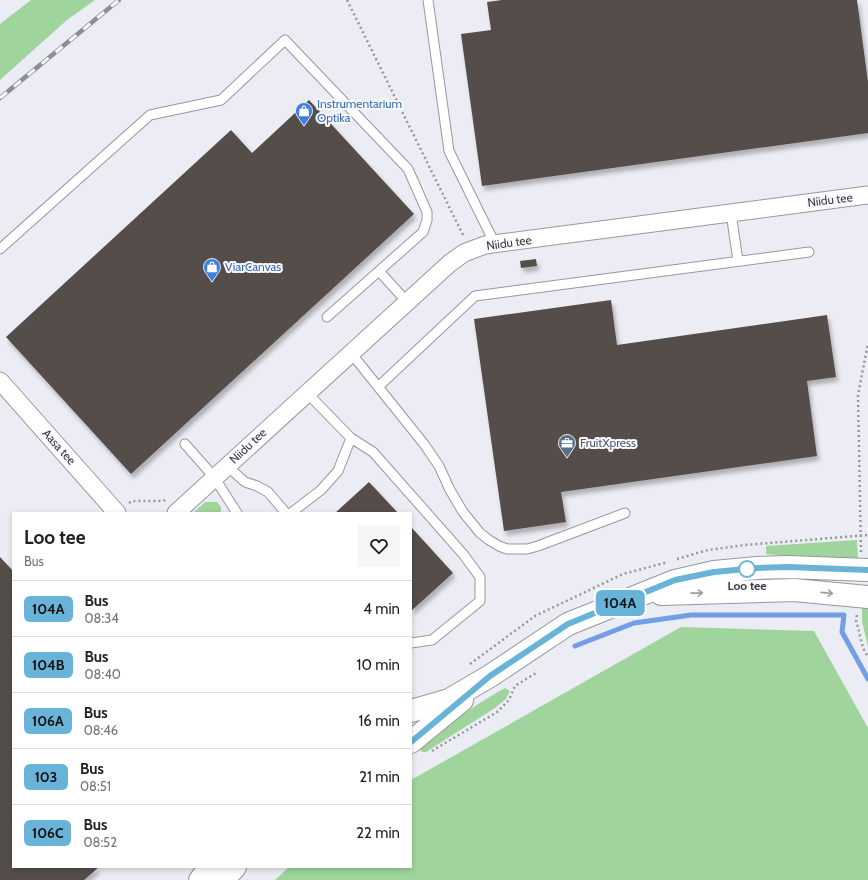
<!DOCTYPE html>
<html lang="en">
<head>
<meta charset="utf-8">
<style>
	body { margin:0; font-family:Cabin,sans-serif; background:#f6f6f6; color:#202124; height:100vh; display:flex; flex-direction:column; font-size:15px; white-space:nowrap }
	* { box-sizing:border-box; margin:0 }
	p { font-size:13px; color:#757577 }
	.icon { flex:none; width:22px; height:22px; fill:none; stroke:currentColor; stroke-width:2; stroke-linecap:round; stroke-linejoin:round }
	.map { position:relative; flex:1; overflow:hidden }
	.sheet { position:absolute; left:12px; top:512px; width:400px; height:356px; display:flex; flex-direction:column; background:#fff; border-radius:0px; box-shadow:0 2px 6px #0003 }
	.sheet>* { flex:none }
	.badge { padding:0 8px; border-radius:6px; font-size:14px; line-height:26px }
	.map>.badge { position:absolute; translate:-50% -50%; box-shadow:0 0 0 2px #fff }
	.round { display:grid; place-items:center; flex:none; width:42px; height:42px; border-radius:0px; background:#f6f6f6 }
	.headline { display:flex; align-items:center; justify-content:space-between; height:68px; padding:0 12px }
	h1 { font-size:19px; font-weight:800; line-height:30px }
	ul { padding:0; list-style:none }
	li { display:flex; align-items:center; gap:12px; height:56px; padding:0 12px; border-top:1px solid #e0e0e0 }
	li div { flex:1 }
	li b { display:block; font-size:15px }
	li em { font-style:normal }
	li .badge { min-width:44px; font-weight:700; text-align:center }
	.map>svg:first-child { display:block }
	.green { fill:#9fd59c }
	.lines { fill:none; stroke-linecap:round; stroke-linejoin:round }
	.stream { stroke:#719ee4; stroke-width:5 }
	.building { fill:#544d48; filter:url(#shadow) }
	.lane-casing { stroke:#97979f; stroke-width:11 }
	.street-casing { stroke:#97979f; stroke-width:19 }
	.secondary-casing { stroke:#97979f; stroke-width:24 }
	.path { stroke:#96969c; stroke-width:2.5; stroke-dasharray:2 3; stroke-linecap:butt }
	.lane { stroke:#fff; stroke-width:9 }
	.street { stroke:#fff; stroke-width:17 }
	.secondary { stroke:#fff; stroke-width:22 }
	.rail-casing { stroke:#8d8d93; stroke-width:4.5 }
	.rail { stroke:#f9f9ff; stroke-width:3; stroke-dasharray:9; stroke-linecap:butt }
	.oneway { stroke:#9d9d9f }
	.line-casing { stroke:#fff; stroke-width:9 }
	.line { stroke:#69b3d9; stroke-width:6 }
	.stop-dot { fill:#fff; stroke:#69b3d9; stroke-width:2 }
	.labels { text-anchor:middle; stroke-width:4; stroke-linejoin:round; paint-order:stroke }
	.shop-label { font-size:12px; fill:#366cbe; stroke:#f9f9ff; text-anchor:start }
	.street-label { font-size:12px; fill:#3b3b3f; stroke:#f9f9ff }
	.service-label { font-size:12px; fill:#4e5e75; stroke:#f9f9ff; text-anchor:start }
	.stop-label { font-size:12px; font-weight:bold; fill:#3b3b3f; stroke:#f9f9ff }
</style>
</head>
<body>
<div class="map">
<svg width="868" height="880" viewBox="0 0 868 880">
	<defs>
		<filter id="shadow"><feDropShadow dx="2.5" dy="4.5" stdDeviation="2" flood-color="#0004"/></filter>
	</defs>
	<rect width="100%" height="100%" fill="#ececf4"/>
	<path class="green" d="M31 0H95L67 20 0 80V24Z
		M205 502H217L221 507V513H193Z
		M857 540 858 561 766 554V546Z
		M862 604 868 606V647L862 621Z
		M681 627 814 631 868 728V880H275L289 867H411V780Z
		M505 688 510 691 506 699 495 708 426 752H422L418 747C446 726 474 705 505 688Z"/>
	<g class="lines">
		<path class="stream" d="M575 646 634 623 691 615H844L842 632 868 679"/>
	</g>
	<path class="building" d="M502 0H857L868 82V133L482 186 461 34 491 30 487 2Z
		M309 100 414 214 131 474 6 337 231 130 252 153Z
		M536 259 537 266 521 268 520 261Z
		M611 300 617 345 827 315 836 377 807 381 817 456 561 492 566 522 504 531 474 319Z
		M369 482 398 513H335Z
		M411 527 453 573 411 611Z
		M0 557 13 571V867H99L84 880H0Z"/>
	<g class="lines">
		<defs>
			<path id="lane" d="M428 0 449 151 495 244
				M731 213 738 261
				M0 249 150 115 221 100 285 40 408 169 427 212V220L423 232 327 317
				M379 271 407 302
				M351 353 424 444 439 466 450 490 463 512 480 533 489 540 499 546 507 549H527L538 546 625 513
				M378 387 475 296 809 252
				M307 393 351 438 373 452 463 554 480 577V601L432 640 411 643
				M185 444 214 477 237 513
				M227 466 245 482 257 486 268 492 286 513
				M291 513 321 490 338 471 351 438"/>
			<path id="street" d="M0 381 117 513
				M176 513 450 263 464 253 485 245 868 195"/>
			<path id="secondary" d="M661 594 794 590 868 597
				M411 711 449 700 490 676 568 624 675 581 714 572 757 568 788 567 868 570
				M411 742 462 700
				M200 880 211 867
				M223 880 235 867"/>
		</defs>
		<use href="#lane" class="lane-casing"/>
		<use href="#street" class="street-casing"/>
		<use href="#secondary" class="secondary-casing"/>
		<path class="path" d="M347 0 463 235
			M129 503 132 501H163L165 500
			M861 552 858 395 868 343
			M677 559 708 550 745 545 868 535
			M857 615 856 620 863 648 868 657
			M470 664 535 616 623 574 668 562
			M432 751 497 712 509 700 515 686 536 673"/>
		<use href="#lane" class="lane"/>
		<use href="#street" class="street"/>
		<use href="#secondary" class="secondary"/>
		<defs>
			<path id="rail" d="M0 98 119 0"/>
		</defs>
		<use href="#rail" class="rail-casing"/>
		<use href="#rail" class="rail"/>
	</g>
	<defs><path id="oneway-shaft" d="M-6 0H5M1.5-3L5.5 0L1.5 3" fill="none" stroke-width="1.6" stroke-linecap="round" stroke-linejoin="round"/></defs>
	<g class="oneway">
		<use href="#oneway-shaft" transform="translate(697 593) rotate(-1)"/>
		<use href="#oneway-shaft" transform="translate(827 593) rotate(6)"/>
	</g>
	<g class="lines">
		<defs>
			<path id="line" d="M411 742 490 676 568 624 675 580 714 572 757 568 788 567 868 570"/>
		</defs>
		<use href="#line" class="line-casing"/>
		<use href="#line" class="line"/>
	</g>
	<defs>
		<symbol id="shop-pin" viewBox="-11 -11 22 30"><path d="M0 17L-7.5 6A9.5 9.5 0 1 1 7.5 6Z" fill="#3f7fe0" stroke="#f9f9ff"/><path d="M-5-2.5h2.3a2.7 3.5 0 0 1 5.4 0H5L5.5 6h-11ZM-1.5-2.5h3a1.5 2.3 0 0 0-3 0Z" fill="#fff"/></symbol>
		<symbol id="office-pin" viewBox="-11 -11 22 30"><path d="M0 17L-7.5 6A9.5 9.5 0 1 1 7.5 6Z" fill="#5c6f8a" stroke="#f9f9ff"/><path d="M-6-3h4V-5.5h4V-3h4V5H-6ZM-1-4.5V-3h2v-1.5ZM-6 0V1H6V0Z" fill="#fff"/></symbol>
	</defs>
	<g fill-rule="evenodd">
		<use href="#shop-pin" x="294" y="101" width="20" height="27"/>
		<use href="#shop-pin" x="202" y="257" width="20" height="27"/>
		<use href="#office-pin" x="557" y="433" width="20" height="27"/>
	</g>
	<circle class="stop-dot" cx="747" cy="569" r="8"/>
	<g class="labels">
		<g class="shop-label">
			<text x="317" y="108">Instrumentarium<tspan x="317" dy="14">Optika</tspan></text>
			<text x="225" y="271">ViarCanvas</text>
		</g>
		<g class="street-label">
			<text transform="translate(830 200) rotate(-7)" y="4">Niidu tee</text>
			<text transform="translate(509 243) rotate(-8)" y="4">Niidu tee</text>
			<text transform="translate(248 446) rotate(-43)" y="4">Niidu tee</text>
			<text transform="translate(59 447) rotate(48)" y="4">Aasa tee</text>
		</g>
		<g class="service-label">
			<text x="580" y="447">FruitXpress</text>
		</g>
		<g class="stop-label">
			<text x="747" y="590">Loo tee</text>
		</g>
	</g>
</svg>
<b class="badge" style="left:620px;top:603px;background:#69b3d9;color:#111">104A</b>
<section class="sheet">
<div class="headline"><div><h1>Loo tee</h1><p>Bus</p></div><a class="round"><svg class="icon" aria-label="heart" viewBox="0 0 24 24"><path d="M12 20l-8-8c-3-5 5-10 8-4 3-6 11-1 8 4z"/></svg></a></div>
<ul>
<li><span class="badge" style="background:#69b3d9;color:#111">104A</span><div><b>Bus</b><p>08:34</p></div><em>4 min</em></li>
<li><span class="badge" style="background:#69b3d9;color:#111">104B</span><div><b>Bus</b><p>08:40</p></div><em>10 min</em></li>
<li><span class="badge" style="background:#69b3d9;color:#111">106A</span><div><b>Bus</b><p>08:46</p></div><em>16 min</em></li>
<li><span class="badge" style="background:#69b3d9;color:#111">103</span><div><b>Bus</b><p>08:51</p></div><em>21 min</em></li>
<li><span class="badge" style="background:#69b3d9;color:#111">106C</span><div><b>Bus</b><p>08:52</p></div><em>22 min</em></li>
</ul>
</section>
</div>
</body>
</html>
